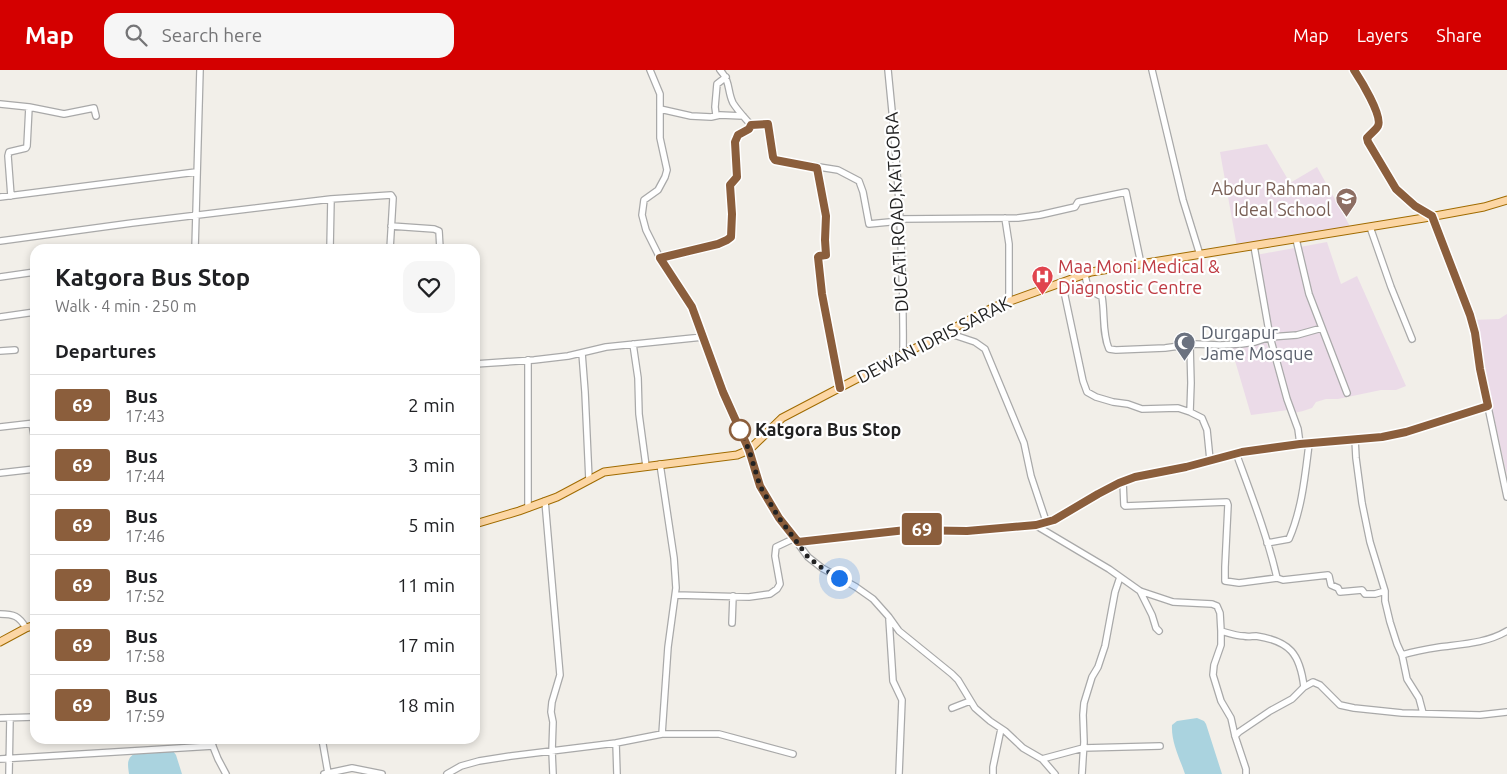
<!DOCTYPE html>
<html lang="en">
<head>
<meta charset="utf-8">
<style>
	body { margin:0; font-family:Ubuntu,sans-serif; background:#f6f6f6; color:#202124; height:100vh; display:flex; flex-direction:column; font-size:19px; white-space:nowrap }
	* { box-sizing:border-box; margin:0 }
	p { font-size:16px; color:#757577 }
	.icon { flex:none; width:28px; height:28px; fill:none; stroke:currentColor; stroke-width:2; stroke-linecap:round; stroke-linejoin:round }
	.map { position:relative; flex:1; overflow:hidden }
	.details { position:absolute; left:30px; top:174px; width:450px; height:500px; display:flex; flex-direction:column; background:#fff; border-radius:15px; box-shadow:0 2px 8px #0003 }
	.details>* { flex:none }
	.badge { padding:0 10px; border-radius:4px; font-size:18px; line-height:32px }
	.you { position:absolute; width:25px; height:25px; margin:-12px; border:4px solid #fff; border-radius:50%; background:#1a73e8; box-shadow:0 0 0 8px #1a73e833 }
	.map>.badge { position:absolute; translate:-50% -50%; box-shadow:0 0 0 2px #fff }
	h2 { padding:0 25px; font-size:19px; line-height:45px }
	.round { display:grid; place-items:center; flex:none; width:52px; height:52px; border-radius:15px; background:#f6f6f6 }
	.head { display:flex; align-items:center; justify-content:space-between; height:85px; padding:0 25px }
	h1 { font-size:24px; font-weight:600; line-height:38px }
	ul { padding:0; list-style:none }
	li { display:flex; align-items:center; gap:15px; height:60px; padding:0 25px; border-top:1px solid #e0e0e0 }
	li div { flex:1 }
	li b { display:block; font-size:19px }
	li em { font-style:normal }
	li .badge { min-width:55px; font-weight:700; text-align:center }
	header { display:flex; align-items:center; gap:30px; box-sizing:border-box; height:70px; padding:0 25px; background:#d40000; color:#fff }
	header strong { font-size:24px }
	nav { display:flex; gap:28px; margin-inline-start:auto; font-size:18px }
	.search { width:350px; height:45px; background:#f6f6f6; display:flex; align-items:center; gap:12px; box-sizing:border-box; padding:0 18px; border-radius:15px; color:#757577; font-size:19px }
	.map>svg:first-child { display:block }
	.industrial { fill:#ebdbe8 }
	.water { fill:#aad3df }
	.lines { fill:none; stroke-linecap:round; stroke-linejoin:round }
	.minor-casing { stroke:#a9a9a9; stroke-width:8 }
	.major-casing { stroke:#a06b00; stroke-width:9 }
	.minor { stroke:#fff; stroke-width:5.5 }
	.major { stroke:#fcd6a4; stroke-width:7 }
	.line-casing { stroke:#fff; stroke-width:11 }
	.line { stroke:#8b5e3c; stroke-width:8 }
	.walk { stroke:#222; stroke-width:5; stroke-dasharray:0 9 }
	.stop-dot { fill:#fff; stroke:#8b5e3c; stroke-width:2.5 }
	.labels { text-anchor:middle; stroke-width:4.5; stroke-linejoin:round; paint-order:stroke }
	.education-label { font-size:18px; fill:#785e54; stroke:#fff; text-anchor:end }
	.street-label { font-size:18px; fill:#222; stroke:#fff }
	.health-label { font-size:18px; fill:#be3a42; stroke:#fff; text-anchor:start }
	.worship-label { font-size:18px; fill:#5b616d; stroke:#fff; text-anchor:start }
	.stop-label { font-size:18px; font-weight:bold; fill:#222; stroke:#fff; text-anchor:start }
</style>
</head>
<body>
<header>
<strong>Map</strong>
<div class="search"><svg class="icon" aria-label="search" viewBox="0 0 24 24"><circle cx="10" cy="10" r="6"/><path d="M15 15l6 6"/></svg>Search here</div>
<nav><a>Map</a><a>Layers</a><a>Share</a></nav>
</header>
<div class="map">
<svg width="1507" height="704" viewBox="0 0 1507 704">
	<rect width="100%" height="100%" fill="#f2efe9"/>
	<path class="industrial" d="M1267 74 1290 113 1317 97 1352 160 1237 177 1220 82Z
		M1327 172 1341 214 1357 206 1406 316 1396 320H1381L1338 329H1326L1316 332 1312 338 1303 341 1294 343 1272 278 1256 185Z
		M1507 244V405L1472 250 1499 249Z
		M1266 271 1288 340 1251 345 1231 277Z"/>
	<path class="water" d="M1197 648 1204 651 1206 654 1222 704H1185C1180 689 1171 672 1172 655L1177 651Z
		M158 681H173L176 685 182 704H129C128 696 126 689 134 684Z"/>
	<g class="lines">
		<defs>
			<path id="minor" d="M650 0 660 24V68L667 100 665 107 658 120 644 130 642 145 646 160 660 188 692 237 723 322 749 380 760 416 779 448 808 487 822 498 856 517 873 529 889 547 899 561 952 604 958 610 975 638 990 651 1005 661 1023 678 1042 689 1055 704
				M720 0C731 12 727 21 733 33 738 41 745 48 751 55L768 53 773 87 775 90 838 100 859 111 863 122 869 154 900 151
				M888 0C898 95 904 190 903 285
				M1152 0 1183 130 1200 185
				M1354 0C1360 9 1383 46 1378 56 1376 60 1370 63 1367 67L1368 72 1396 119 1415 136 1432 147 1470 245 1475 263 1480 299 1507 427
				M0 34 29 37
				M660 39 691 46 711 47 720 45 743 46
				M716 45 715 37 717 14 726 7
				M817 98 827 147 825 170 826 185 819 186 818 187 822 225 840 318
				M11 126 8 86 9 82 26 78 27 76 29 37 64 44 94 38 96 46
				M0 127 196 102
				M1005 148 1009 174V231
				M900 149 1018 148 1040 145 1075 137 1078 132 1126 122 1141 194
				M391 156 434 159 439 161 440 179
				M1370 157 1391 217 1412 269
				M1296 169 1309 224 1347 323
				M0 171 132 153 331 129 391 125 393 128 390 179
				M1254 176 1270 267 1287 329 1298 359 1300 374
				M195 179 200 0
				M222 179 237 178
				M330 179 331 129
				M660 188C676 185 720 177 731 167L732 144 730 115 737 107 735 72 738 65 749 59 751 55
				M1085 205C1089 223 1087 218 1102 227 1105 244 1102 263 1109 279L1116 280 1165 278 1194 274 1220 275 1241 274 1255 272 1270 267 1297 265 1322 258
				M0 207 35 202
				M1062 212 1083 311 1087 322 1096 327 1113 332 1128 334 1142 339 1178 338 1190 342 1202 348 1207 360 1210 390
				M0 247 35 242
				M945 262 975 272 985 279 1024 373 1031 406 1045 448V452
				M633 274 638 308 639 344 646 396
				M1190 275 1191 313 1190 342
				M0 281 15 280
				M582 283 585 322 589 410
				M528 290V438
				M475 294 534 290 568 286 606 277 703 267
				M32 354 35 371
				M0 357 35 353
				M1355 369 1356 388 1362 433 1370 472 1385 521V531L1390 552 1397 574 1402 585 1407 609 1419 628 1423 643
				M1236 383C1251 424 1267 465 1277 508L1283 510 1328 505 1329 506 1331 515 1338 518 1340 522 1362 520 1365 524H1375L1385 521
				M0 403 35 399
				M1123 412 1124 435 1125 436 1227 432 1228 435 1225 497V511L1239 513 1277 508
				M545 431 560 605 552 632 551 642 553 652 552 681 553 704
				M1035 455 1109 499 1140 521 1173 532 1212 534 1217 536 1220 543 1221 561C1228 563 1236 566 1244 566 1248 567 1252 566 1256 566 1290 571 1300 584 1304 617
				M798 472 905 460 967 461 1035 455 1054 451 1098 424 1119 413 1135 407 1186 397 1242 382 1300 374 1382 367 1406 362 1488 336
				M1267 473 1289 469C1302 439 1305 406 1309 374
				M1140 521 1152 545 1156 558 1159 561
				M676 525 749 527 770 524 777 519 780 514 775 486 776 477 795 468
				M0 544C14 544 19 546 26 558
				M889 549 893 611 902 630 899 704
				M732 553 733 526
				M1221 561V575L1214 595 1213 605 1221 631 1231 648 1235 666 1246 699V704
				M1402 585C1415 581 1427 579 1440 577 1463 574 1487 573 1507 561
				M952 638 970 631
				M0 648 35 647
				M662 664H719L793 684
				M1235 666 1239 662 1270 641 1292 629 1304 617 1313 612 1320 615 1340 635 1354 638 1402 643 1480 645 1507 642
				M210 669 218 689 226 704
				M322 669 328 703
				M0 689 213 676
				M1042 689 1083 678 1160 676
				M9 704 10 648
				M324 704 352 698 382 704
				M447 704 461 696 479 691 511 686 616 673
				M617 704 616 673 662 664 668 577 676 518 674 488 660 394
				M993 704V697L1001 659
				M1082 704 1084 672 1083 645 1084 633 1092 607 1098 597 1105 576 1115 522 1120 507"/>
			<path id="major" d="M475 454 519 441 557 427 604 402 737 385 749 380 782 348 994 237 1091 202 1424 148 1484 137 1507 130
				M0 572 26 558 35 555"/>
		</defs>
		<use href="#minor" class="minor-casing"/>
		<use href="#major" class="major-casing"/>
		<use href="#minor" class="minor"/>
		<use href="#major" class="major"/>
	</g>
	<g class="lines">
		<defs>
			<path id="line" d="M840 318 822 224 818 187 819 186 826 185 825 170 826 146 817 98 775 90 773 87 768 54 751 55 749 59 738 65 735 72 737 107 730 115 732 144 731 167 727 170 718 174 660 188 692 237 723 322 749 380 760 416 779 448 798 472 906 460 967 461 1036 455 1054 450 1098 424 1119 413 1135 407 1186 397 1242 382 1300 374 1382 367 1406 362 1488 336 1480 299 1475 263 1470 245 1432 146 1415 136 1396 119 1368 72 1367 68C1370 64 1376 60 1378 56 1383 46 1360 9 1354 0"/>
		</defs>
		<use href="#line" class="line-casing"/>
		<use href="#line" class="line"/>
		<path class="walk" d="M740 360 749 380 760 416 779 448 808 487 822 498 839 508"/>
	</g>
	<defs>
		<symbol id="school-pin" viewBox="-11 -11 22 30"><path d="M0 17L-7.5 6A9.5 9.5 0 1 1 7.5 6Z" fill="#8d6e63" stroke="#fff"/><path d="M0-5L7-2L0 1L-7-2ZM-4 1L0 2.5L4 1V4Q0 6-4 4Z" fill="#fff"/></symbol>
		<symbol id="hospital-pin" viewBox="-11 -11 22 30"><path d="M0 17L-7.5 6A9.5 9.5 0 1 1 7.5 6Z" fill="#e0444e" stroke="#fff"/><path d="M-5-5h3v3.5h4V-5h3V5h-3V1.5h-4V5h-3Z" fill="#fff"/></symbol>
		<symbol id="mosque-pin" viewBox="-11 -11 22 30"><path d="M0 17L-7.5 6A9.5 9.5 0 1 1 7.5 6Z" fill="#6b7280" stroke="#fff"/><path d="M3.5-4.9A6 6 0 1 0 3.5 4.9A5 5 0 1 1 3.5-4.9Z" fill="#fff"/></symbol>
	</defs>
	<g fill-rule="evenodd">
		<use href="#school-pin" x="1334" y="116" width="25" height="34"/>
		<use href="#hospital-pin" x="1030" y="194" width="25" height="34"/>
		<use href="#mosque-pin" x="1172" y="260" width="25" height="34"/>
	</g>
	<circle class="stop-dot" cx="740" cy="360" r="10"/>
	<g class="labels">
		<g class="education-label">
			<text x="1331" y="125">Abdur Rahman<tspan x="1331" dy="21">Ideal School</tspan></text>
		</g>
		<g class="street-label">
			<text transform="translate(897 142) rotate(-93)" y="6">DUCATI ROAD,KATGORA</text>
			<text transform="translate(934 270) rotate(-27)" y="6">DEWAN IDRIS SARAK</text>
		</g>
		<g class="health-label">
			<text x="1058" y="203">Maa Moni Medical &amp;<tspan x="1058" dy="21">Diagnostic Centre</tspan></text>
		</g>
		<g class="worship-label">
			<text x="1201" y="269">Durgapur<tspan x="1201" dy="21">Jame Mosque</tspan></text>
		</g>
		<g class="stop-label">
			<text x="755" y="366">Katgora Bus Stop</text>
		</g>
	</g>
</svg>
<div class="you" style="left:839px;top:508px"></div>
<b class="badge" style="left:922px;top:459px;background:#8b5e3c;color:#fff">69</b>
<section class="details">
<div class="head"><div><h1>Katgora Bus Stop</h1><p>Walk · 4 min · 250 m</p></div><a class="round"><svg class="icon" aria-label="heart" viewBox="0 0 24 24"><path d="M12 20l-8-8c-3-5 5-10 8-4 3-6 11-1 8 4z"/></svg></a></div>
<h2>Departures</h2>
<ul>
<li><span class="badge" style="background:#8b5e3c;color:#fff">69</span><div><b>Bus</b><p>17:43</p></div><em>2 min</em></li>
<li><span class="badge" style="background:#8b5e3c;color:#fff">69</span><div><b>Bus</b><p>17:44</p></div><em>3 min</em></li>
<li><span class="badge" style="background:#8b5e3c;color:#fff">69</span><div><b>Bus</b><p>17:46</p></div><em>5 min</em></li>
<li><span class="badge" style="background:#8b5e3c;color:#fff">69</span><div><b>Bus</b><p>17:52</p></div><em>11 min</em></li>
<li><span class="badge" style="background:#8b5e3c;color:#fff">69</span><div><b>Bus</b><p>17:58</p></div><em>17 min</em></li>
<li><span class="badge" style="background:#8b5e3c;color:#fff">69</span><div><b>Bus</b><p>17:59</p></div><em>18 min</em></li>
</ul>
</section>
</div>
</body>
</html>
